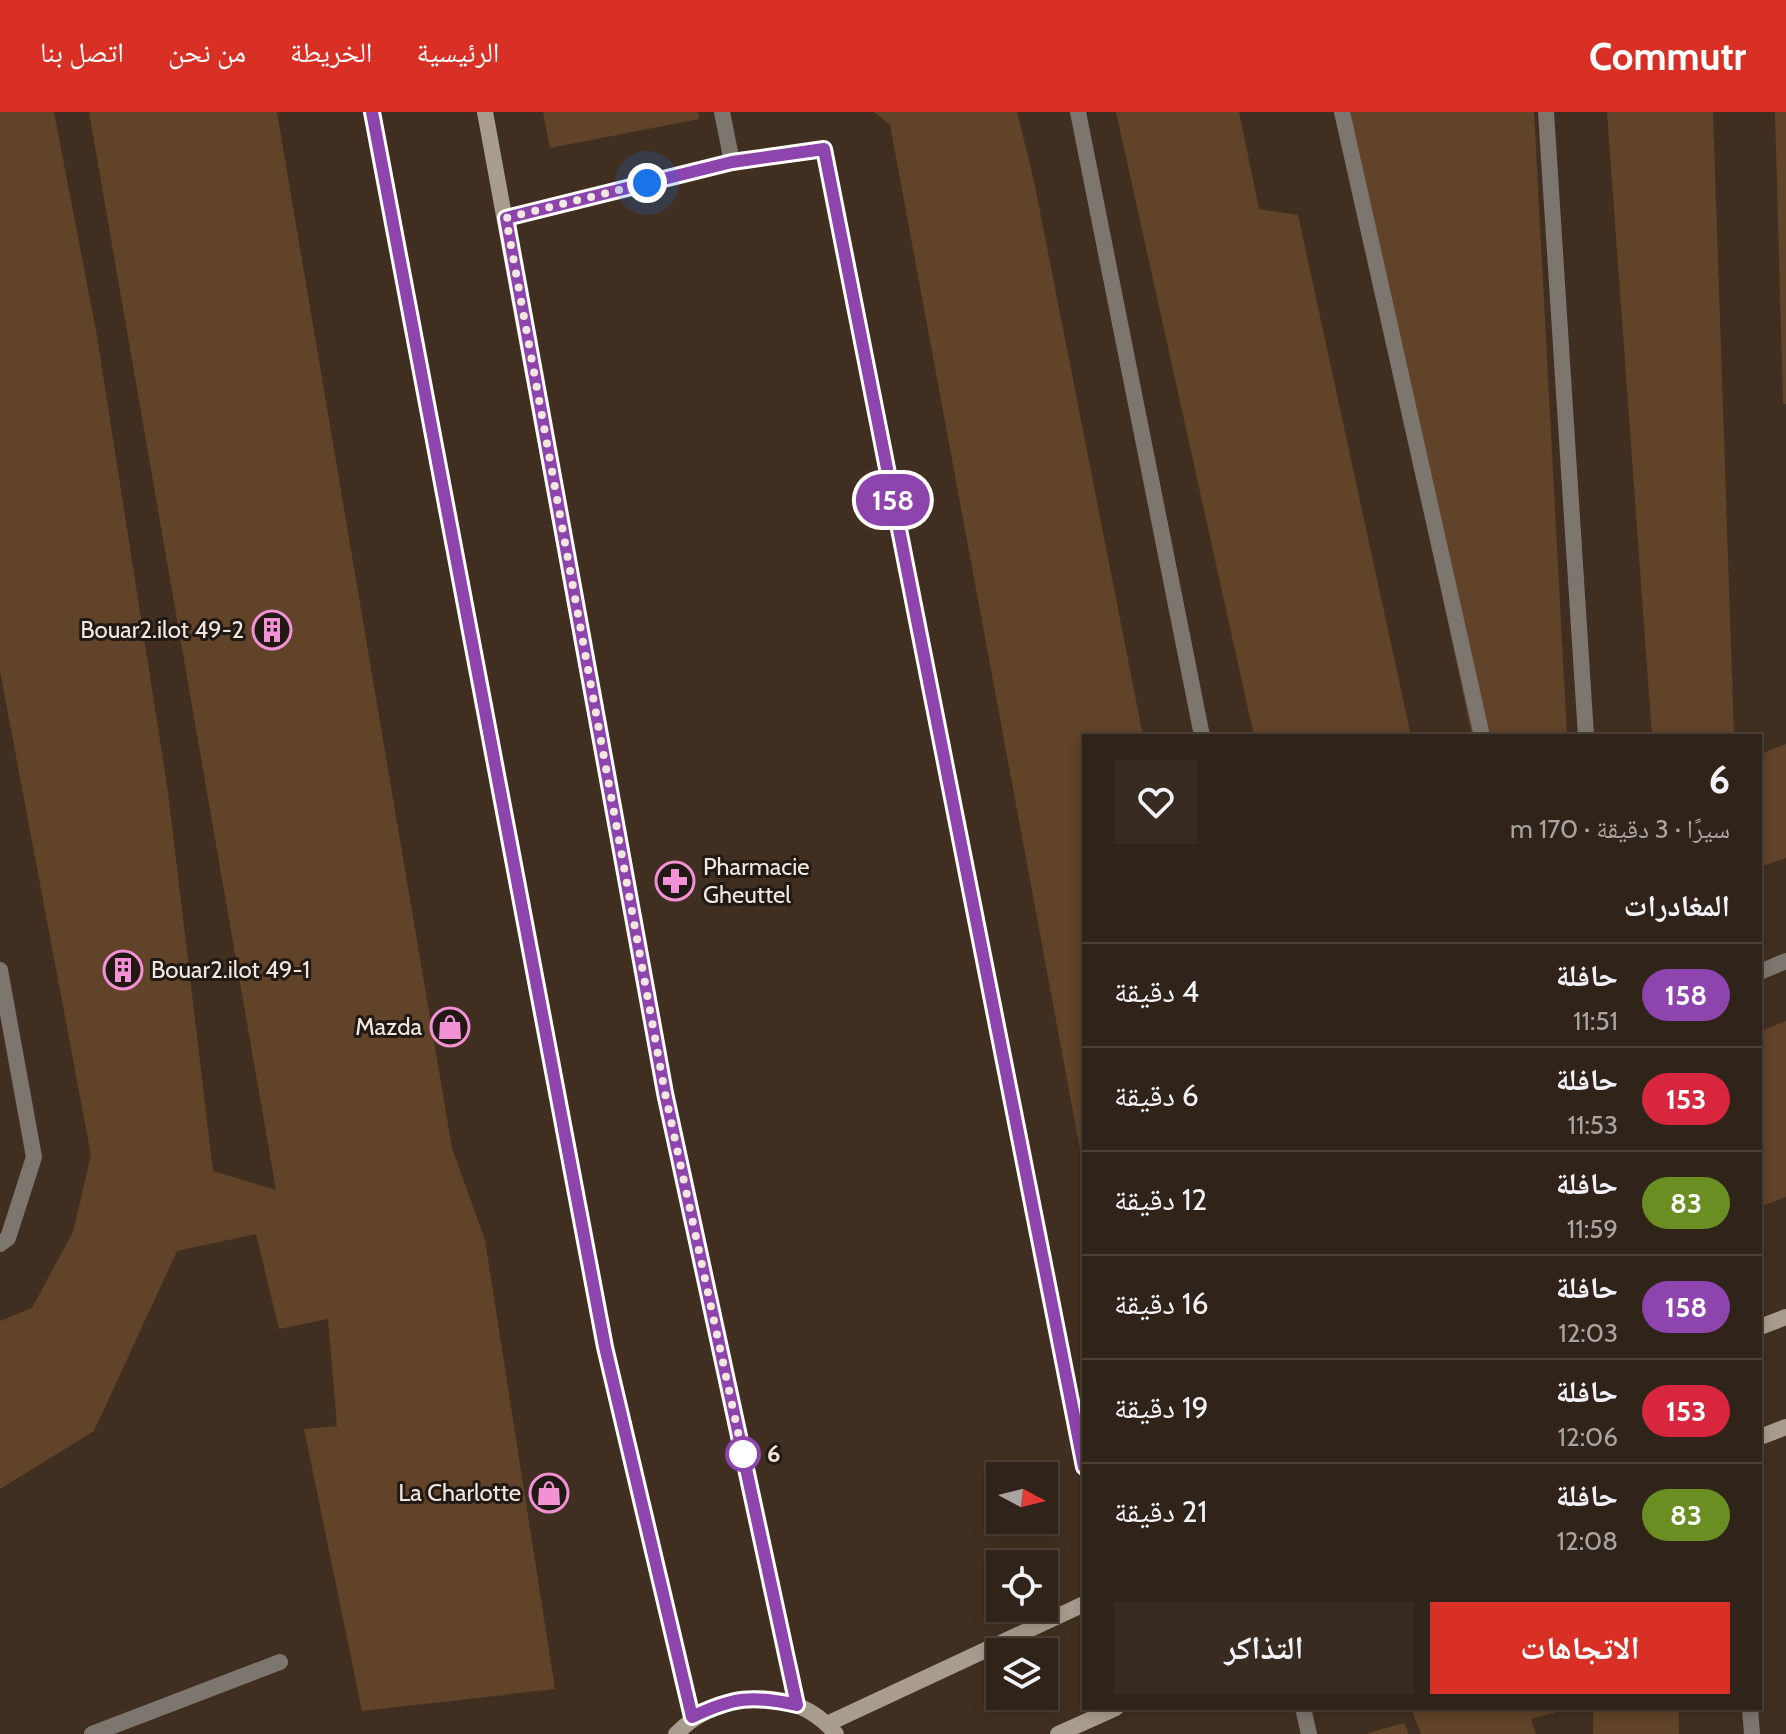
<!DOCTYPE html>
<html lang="ar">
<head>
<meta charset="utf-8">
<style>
	body { margin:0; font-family:Cabin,"Noto Naskh Arabic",sans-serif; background:#382b22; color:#f1f3f6; direction:rtl; height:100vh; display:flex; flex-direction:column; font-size:30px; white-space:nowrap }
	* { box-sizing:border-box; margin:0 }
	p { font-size:26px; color:#a8a4a2 }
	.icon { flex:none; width:44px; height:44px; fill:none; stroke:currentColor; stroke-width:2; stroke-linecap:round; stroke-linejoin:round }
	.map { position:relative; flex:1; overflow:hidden; direction:ltr }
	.details { position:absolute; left:1082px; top:622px; width:680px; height:976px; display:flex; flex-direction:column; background:#302319; border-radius:0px; box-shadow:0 4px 12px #0003,0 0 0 2px #4b4038; direction:rtl }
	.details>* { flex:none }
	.badge { padding:0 16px; border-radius:26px; font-size:28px; line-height:52px }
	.needle { width:52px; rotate:97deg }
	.buttons { position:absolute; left:986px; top:1350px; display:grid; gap:16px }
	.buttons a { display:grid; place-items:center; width:72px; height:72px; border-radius:0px; background:#302319; box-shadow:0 4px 12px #0003,0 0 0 2px #4b4038; font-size:40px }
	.you { position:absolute; width:40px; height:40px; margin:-20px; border:6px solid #fff; border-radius:50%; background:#1a73e8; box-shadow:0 0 0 12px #1a73e833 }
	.map>.badge { position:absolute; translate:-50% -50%; box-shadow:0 0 0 4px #fff }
	h2 { padding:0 32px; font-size:30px; line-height:72px }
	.round { display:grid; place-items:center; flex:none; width:84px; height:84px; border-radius:0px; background:#382b22 }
	.headline { display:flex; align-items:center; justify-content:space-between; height:136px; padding:0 32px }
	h1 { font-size:38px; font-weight:700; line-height:60px }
	.cta { display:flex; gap:16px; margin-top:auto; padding:16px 32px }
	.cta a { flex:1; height:92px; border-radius:0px; background:#d93025; color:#fff; font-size:32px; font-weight:700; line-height:92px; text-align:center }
	.cta a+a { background:#382b22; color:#f1f3f6 }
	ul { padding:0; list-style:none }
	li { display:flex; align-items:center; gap:24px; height:104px; padding:0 32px; border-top:2px solid #4b4038 }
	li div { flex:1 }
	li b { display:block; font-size:30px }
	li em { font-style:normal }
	li .badge { min-width:88px; font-weight:700; text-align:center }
	header { display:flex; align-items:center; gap:48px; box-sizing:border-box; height:112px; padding:0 40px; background:#d93025; color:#fff }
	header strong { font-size:38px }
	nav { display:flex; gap:44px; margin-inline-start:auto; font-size:28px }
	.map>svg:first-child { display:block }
	.building { fill:#604328 }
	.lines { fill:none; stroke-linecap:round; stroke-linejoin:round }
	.lane { stroke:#7d766e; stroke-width:16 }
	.street { stroke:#7d766e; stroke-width:16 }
	.secondary { stroke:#a79c8e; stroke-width:16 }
	.line-casing { stroke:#fff; stroke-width:18 }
	.line { stroke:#8e44ad; stroke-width:12 }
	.walk { stroke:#f2e7de; stroke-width:8; stroke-dasharray:0 14.4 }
	.stop-dot { fill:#fff; stroke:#8e44ad; stroke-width:4 }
	.labels { text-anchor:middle; stroke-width:6; stroke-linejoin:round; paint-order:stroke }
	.poi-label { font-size:24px; fill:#f2e7de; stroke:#211913; text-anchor:end }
	.stop-label { font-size:24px; font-weight:bold; fill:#f2e7de; stroke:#211913; text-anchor:start }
</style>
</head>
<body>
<header>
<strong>Commutr</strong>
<nav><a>الرئيسية</a><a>الخريطة</a><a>من نحن</a><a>اتصل بنا</a></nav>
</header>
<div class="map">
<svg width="1786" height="1622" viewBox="0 0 1786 1622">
	<rect width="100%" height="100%" fill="#402f21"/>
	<path class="building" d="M0 0H54L97 224 168 680 213 1059 276 1078 89 0H277L452 1036 485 1128 555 1577 362 1599 304 1317 337 1314 328 1207 279 1217 256 1122 177 1139 94 1319 0 1377V1209L32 1196 73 1120 91 1043 0 559Z
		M543 0H698L699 7 550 36Z
		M874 0H1017L1034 69 1143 624H1084V1059L890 13Z
		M1116 0H1239L1259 97 1298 103 1411 624H1254Z
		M1340 0H1534L1567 624H1472Z
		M1607 0H1713L1734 624H1652Z
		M1775 0H1786V292H1783Z
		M1786 632V746L1760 755V642Z
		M1786 909V1085L1760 1095V919Z
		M1411 1596H1568V1597L1531 1607 1536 1622H1421Z
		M1593 1596H1679V1622H1593Z
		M1404 1611 1409 1622H1368V1621Z"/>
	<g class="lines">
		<path class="lane" d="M92 1622 280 1550"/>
		<path class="street" d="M722 0 732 50
			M1078 0 1202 624
			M1342 0 1482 624
			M1546 0 1586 624
			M506 106 732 50 824 37 1084 1355
			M0 858 34 1045 8 1126 0 1132
			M1760 860 1786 849
			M1303 1596 1309 1622
			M1750 1596 1752 1622"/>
		<path class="secondary" d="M372 0 605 1235 692 1605
			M485 0 665 981 797 1593
			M1760 1215 1786 1205
			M1760 1325 1786 1315
			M827 1612 1084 1492
			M676 1622C719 1578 794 1571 836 1622
			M1058 1622 1116 1596"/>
	</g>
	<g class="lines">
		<defs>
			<path id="line" d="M372 0 605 1235 692 1605C733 1585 753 1583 797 1593L665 981 506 106 732 50 824 37 1084 1355"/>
		</defs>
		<use href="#line" class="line-casing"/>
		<use href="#line" class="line"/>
		<path class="walk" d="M647 71 506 106 665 981 744 1348 743 1342"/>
	</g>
	<defs>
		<symbol id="building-ring" viewBox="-11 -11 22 22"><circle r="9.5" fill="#211913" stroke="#f391d5" stroke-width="1.5"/><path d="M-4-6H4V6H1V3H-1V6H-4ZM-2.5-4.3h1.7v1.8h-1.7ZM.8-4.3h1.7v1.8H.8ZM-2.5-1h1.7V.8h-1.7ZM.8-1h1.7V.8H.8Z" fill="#f391d5"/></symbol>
		<symbol id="pharmacy-ring" viewBox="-11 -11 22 22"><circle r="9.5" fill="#211913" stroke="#f391d5" stroke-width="1.5"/><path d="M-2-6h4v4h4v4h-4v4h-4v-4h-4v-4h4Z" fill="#f391d5"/></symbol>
		<symbol id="shop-ring" viewBox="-11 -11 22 22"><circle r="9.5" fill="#211913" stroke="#f391d5" stroke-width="1.5"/><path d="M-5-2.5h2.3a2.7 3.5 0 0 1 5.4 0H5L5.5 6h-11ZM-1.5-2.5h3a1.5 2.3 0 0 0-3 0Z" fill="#f391d5"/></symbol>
	</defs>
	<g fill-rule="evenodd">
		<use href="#building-ring" x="250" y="496" width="44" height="44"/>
		<use href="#pharmacy-ring" x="653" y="747" width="44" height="44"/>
		<use href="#building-ring" x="101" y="836" width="44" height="44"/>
		<use href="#shop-ring" x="428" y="893" width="44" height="44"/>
		<use href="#shop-ring" x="527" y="1359" width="44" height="44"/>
	</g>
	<circle class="stop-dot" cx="743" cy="1342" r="16"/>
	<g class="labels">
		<g class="poi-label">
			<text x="244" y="526">Bouar2.ilot 49-2</text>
			<text x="703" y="763" text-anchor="start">Pharmacie<tspan x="703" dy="28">Gheuttel</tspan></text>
			<text x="151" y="866" text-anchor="start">Bouar2.ilot 49-1</text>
			<text x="422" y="923">Mazda</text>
			<text x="521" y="1389">La Charlotte</text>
		</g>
		<g class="stop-label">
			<text x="767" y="1350">6</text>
		</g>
	</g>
</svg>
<div class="buttons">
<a><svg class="needle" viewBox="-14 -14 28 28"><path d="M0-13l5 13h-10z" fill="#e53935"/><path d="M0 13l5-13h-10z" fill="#a8a4a2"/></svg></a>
<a><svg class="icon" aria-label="locate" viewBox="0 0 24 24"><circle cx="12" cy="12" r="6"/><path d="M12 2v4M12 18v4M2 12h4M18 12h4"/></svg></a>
<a><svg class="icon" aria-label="layers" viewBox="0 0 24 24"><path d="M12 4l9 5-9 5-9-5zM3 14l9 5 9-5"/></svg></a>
</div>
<div class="you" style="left:647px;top:71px"></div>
<b class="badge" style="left:893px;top:388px;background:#8e44ad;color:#fff">158</b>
<section class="details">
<div class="headline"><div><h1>6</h1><p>سيرًا · 3 دقيقة · 170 m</p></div><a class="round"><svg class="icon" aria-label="heart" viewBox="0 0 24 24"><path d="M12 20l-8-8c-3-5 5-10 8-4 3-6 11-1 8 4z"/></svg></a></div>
<h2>المغادرات</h2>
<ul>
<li><span class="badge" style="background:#8e44ad;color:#fff">158</span><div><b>حافلة</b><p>11:51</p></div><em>4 دقيقة</em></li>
<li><span class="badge" style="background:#d7263d;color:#fff">153</span><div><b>حافلة</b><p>11:53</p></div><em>6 دقيقة</em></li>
<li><span class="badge" style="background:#6b8e23;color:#fff">83</span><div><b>حافلة</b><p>11:59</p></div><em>12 دقيقة</em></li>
<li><span class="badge" style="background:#8e44ad;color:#fff">158</span><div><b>حافلة</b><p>12:03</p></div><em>16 دقيقة</em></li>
<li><span class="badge" style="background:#d7263d;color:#fff">153</span><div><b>حافلة</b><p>12:06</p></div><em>19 دقيقة</em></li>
<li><span class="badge" style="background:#6b8e23;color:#fff">83</span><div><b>حافلة</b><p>12:08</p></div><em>21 دقيقة</em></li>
</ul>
<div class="cta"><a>الاتجاهات</a><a>التذاكر</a></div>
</section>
</div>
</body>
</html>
